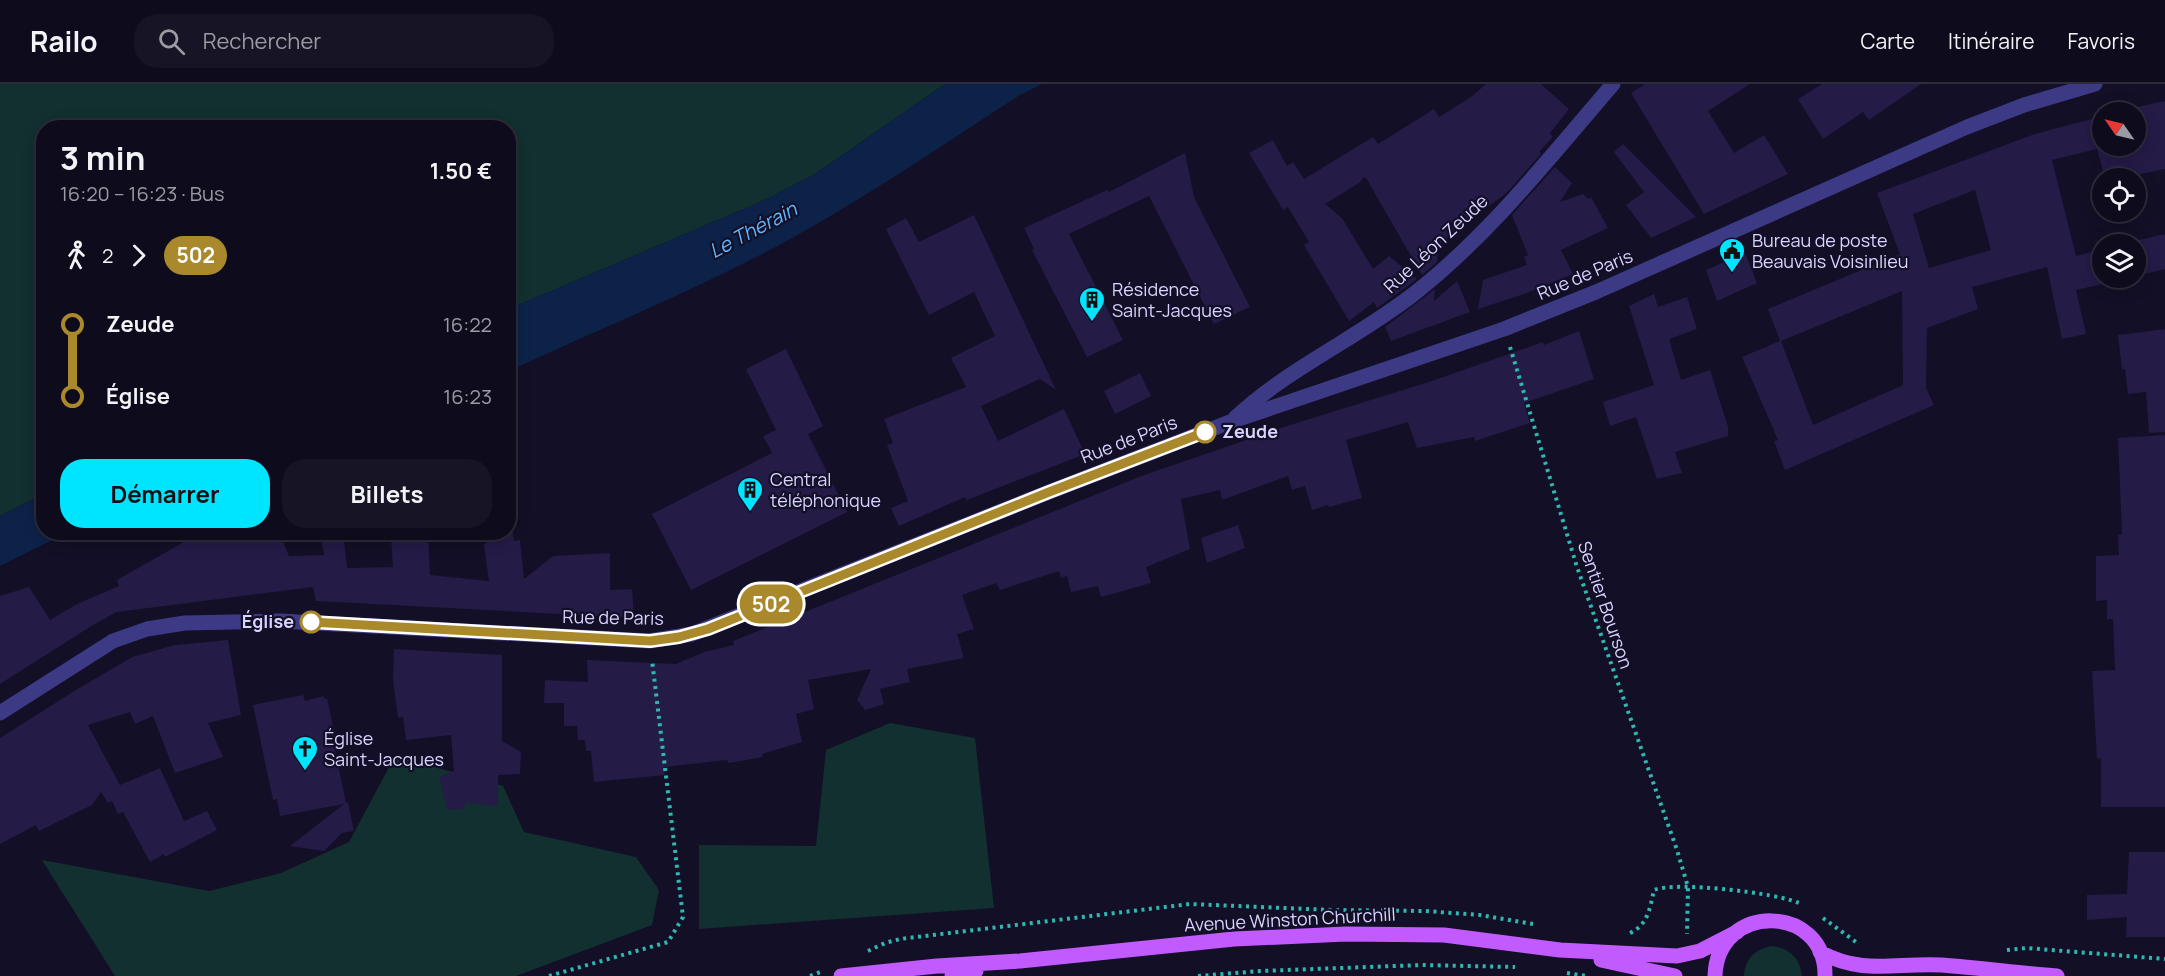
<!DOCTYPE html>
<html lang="fr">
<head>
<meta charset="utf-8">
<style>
	body { margin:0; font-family:Manrope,sans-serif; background:#171425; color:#f1f3f6; height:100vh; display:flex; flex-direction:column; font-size:22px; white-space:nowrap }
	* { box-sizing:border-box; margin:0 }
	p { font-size:20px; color:#9b9ba3 }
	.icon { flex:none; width:33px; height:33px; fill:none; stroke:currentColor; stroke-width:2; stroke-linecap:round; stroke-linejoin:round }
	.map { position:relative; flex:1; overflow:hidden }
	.side { position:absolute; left:36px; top:36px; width:480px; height:420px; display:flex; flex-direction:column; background:#0e0b1c; border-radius:24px; box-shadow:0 3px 15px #0003,0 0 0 2px #2e2b3b }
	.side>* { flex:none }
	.badge { padding:0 12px; border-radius:20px; font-size:21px; line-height:39px }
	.needle { width:39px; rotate:304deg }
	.buttons { position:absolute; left:2092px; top:18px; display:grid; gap:12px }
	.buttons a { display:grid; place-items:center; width:54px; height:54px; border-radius:50%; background:#0e0b1c; box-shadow:0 3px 15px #0003,0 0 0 2px #2e2b3b; font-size:30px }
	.map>.badge { position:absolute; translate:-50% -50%; box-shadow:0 0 0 3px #fff }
	.legs { display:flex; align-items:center; gap:9px; height:66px; padding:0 24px; font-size:20px }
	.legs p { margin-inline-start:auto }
	.head { display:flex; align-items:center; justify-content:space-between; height:102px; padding:0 24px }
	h1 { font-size:33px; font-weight:700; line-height:45px }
	.cta { display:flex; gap:12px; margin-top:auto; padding:12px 24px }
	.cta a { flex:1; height:69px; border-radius:24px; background:#00e5ff; color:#111; font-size:24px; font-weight:700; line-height:69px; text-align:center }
	.cta a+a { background:#171425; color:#f1f3f6 }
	ul { padding:0 24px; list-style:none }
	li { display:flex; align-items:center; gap:21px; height:72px; font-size:22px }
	li i { display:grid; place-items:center; width:9px; height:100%; margin:0 8px; background:currentColor }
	li i::after { content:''; width:15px; height:15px; margin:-8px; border:4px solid; border-radius:50%; background:#0e0b1c }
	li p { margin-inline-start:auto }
	li:first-child i { background:linear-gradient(#0000 50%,currentColor 0) }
	li:last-child i { background:linear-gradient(currentColor 50%,#0000 0) }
	header { display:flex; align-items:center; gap:36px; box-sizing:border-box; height:84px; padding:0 30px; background:#0e0b1c; border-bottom:2px solid #2e2b3b }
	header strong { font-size:28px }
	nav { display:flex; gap:33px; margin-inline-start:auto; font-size:21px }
	.search { width:420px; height:54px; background:#171425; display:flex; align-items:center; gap:15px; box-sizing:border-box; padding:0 21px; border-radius:24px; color:#9b9ba3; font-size:22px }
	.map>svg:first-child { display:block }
	.green { fill:#12302f }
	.water { fill:#0c2248 }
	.building { fill:#241b47; fill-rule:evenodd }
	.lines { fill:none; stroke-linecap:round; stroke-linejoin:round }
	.path { stroke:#2fb8b0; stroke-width:4; stroke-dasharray:3 4.5; stroke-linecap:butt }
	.minor { stroke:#3d3a85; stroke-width:15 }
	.major { stroke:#c25bff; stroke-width:15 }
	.line-1-casing { stroke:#fff; stroke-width:14 }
	.line-1 { stroke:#aa892c; stroke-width:9 }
	.stop-1-dot { fill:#fff; stroke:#aa892c; stroke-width:3 }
	.labels { text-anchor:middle; stroke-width:4.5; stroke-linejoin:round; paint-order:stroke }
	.poi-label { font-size:18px; fill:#d9d4ff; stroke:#130f26; text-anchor:start }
	.street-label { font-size:18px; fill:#d9d4ff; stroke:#130f26 }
	.stop-label { font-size:18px; font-weight:bold; fill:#d9d4ff; stroke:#130f26; text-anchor:start }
	.water-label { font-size:20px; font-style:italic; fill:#62b6ff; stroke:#130f26 }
</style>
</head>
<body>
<header>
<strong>Railo</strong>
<div class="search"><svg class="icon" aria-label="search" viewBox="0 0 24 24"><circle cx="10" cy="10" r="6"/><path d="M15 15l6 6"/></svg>Rechercher</div>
<nav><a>Carte</a><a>Itinéraire</a><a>Favoris</a></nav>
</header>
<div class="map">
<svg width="2165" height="892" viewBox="0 0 2165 892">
	<rect width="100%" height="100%" fill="#130f26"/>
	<path class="green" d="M0 0H945L815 90 767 115 509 225 508 44H44L43 410 0 432Z
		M890 639 975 654 994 824 699 845V761L816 762 826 666Z
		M395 672 503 702 524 748 636 773 659 806 652 841 516 892H115L42 776 209 807 281 789 349 758Z
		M1773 862C1791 865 1800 875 1802 892H1744C1745 874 1756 864 1773 862Z"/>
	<path class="water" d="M945 0H1042L1020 11C947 58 876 107 801 149 706 202 606 242 509 287V225L767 115 815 90Z
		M43 410 44 448 66 449 0 482V432Z"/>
	<path class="building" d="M1486 0H1541L1569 25 1550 49 1553 53 1539 68 1541 70 1512 103 1504 111 1461 142 1436 164 1438 167 1437 178 1422 191 1366 94 1364 93 1359 99 1325 120 1342 134 1373 185 1389 172 1417 195 1377 224 1374 218 1349 237 1304 161 1309 158 1288 123 1283 126 1249 69 1273 56 1287 82 1293 78 1304 95 1373 53 1378 60 1434 25 1439 33 1471 13Z
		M1645 0H1750L1708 27 1734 69 1764 51 1788 90 1704 130 1631 9Z
		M1822 0H1921L1869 36 1863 28 1823 55 1798 15Z
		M2165 17V85L2122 94H2105L2097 65 2052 76 2076 172 2103 165V194H2129L2076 206 2086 250 2062 255 2047 183 1972 203 1978 225 1927 244 1926 304 1934 321 1785 386 1774 357 1778 356 1742 273 1780 257 1768 225 1900 170 1877 109 2035 50 2103 32V62H2136V28H2114ZM1975 106 1991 166 1929 184 1913 130ZM1902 207 1903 301 1813 341 1781 257Z
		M1623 60 1696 133 1651 154 1626 121 1644 108 1614 68Z
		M1185 69 1194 113 1250 223 1214 240 1149 112 1069 150 1123 256 1087 273 1032 166 1034 165 1024 144 1107 106 1109 108Z
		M1555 83 1572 99 1560 118 1583 110 1588 115 1591 113 1608 144 1561 166 1573 190 1524 210 1478 225 1483 196 1527 181 1524 173 1528 171 1512 131Z
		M974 131 1056 306 1040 295 981 322 998 357 1064 325 1085 370 967 416 965 413 899 442 891 424 908 417 887 361 893 359 884 335 966 303 951 274 995 252 974 208 929 231 886 145 906 134 919 158Z
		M2165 150V185L2136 192V160H2122Z
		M1745 169 1757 199 1717 217 1706 186Z
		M1457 197 1470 228 1391 257 1385 243 1435 205 1434 217Z
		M1654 210 1658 223 1687 213 1697 245 1669 255 1681 296 1710 286 1728 343V352L1675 368 1682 389 1657 395 1636 333 1610 342 1603 318 1654 301 1629 222Z
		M2165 245V348L2149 349 2146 308 2128 310 2125 285H2122L2118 251Z
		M1579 247 1594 295 1524 319 1530 339 1475 357 1474 353 1417 364 1408 338 1346 356 1362 414 1329 423 1328 421 1312 426 1305 402 1292 406 1288 392 1222 416 1220 406 1181 415 1190 465 1146 483 1151 499 1101 513 1098 502 1071 508 1067 492 1061 494 1059 487 1000 506 996 499 962 511 974 545 957 550 964 574 907 585 910 598 880 605 884 620 865 626 857 616 871 585 808 596 814 625 796 630 802 658 762 670 763 673 729 679 727 676 664 683 665 691 594 698 591 667H586L585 656H578L577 642H564V619H544L545 596 588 598 587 576 676 580 704 568 734 561 733 557 1144 391 1290 341 1432 297 1543 258 1544 261Z
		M786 265 823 342 808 350 847 428 691 506 652 430 772 369 763 352 776 346 746 285Z
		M1140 289 1151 312 1115 330 1104 307Z
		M2165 351V723H2101V674L2097 675 2092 587 2115 586 2113 535H2107V516L2096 517V472L2119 471 2118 451 2122 450 2118 354Z
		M1238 441 1245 464 1207 479 1201 454Z
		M177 448H279L289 472 324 471 320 448H343L347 484 393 483 391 453H401V448H428L430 491 489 497 484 461 496 448H513L514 457 520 456 524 495 553 472 610 469V506L632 505 634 534 316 517 313 503 117 528 93 541 0 600V512L29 503 50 536 77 520 119 502 117 496 182 459Z
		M228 556 241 631 208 639 223 673 175 689 153 632 135 640 130 628 88 641 120 701 160 684 184 737 207 727 217 746 165 773 164 770 150 778 123 728 118 730 112 717 108 719 101 708 92 721 39 747 36 741 0 760V654L76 606 132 573 175 561Z
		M394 565 502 571V657L521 668 520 690 498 691V722L465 719V725L447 726 439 693 454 687 451 651 406 656 403 633 398 634 393 596Z
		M303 611 305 617 324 612V615L327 614 338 666H335L346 719 348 718 354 747 342 749 324 767 290 762 344 720 280 732 277 715 273 716 253 621Z
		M2129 768H2165V853H2126L2127 833 2087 836V811L2127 810Z"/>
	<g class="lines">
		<path class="path" d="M1510 263 1577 483 1677 766 1688 803 1687 850
			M1823 834 1856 858
			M1630 849C1648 841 1650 824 1654 806 1676 797 1777 809 1799 819
			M2007 866 2026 864 2165 875
			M868 867 885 859 900 855 1190 820 1332 826 1425 827 1480 831 1533 840
			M1567 889 1586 892
			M549 892 668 858 683 833 652 576
			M810 892 823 887
			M1198 892 1260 887 1422 881 1515 883"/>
		<path class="minor" d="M1235 334C1288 284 1358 254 1415 209 1490 150 1551 72 1613 0
			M0 629 113 557 147 545 185 539 280 537 649 557 692 550 1049 408 1230 338 1504 245 1596 208 1967 43 2024 21 2095 0"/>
		<path class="major" d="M1820 868C1864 892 1897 878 1942 881 1981 884 2019 889 2057 892
			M1601 876 1675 892
			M841 892 937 882 1020 877 1234 855 1346 850 1444 851 1560 866 1677 872 1700 867 1737 848
			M952 892 976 887
			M1715 892C1717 818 1826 819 1825 892"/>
	</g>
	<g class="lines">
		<defs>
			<path id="line-1" d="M311 538 650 557 679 553 708 545 1049 408 1205 348"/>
		</defs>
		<use href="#line-1" class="line-1-casing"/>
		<use href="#line-1" class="line-1"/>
	</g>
	<defs>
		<symbol id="civic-pin" viewBox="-11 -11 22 30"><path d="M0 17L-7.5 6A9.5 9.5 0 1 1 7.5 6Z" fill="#00e5ff" stroke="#130f26"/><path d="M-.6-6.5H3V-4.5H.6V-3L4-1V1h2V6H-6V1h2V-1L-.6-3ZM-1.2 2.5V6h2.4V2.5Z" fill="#111"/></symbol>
		<symbol id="building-pin" viewBox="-11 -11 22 30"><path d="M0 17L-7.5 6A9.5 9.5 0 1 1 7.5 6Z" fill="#00e5ff" stroke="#130f26"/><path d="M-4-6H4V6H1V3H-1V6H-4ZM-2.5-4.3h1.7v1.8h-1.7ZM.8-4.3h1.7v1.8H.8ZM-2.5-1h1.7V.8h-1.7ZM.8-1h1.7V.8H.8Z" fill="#111"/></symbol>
		<symbol id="church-pin" viewBox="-11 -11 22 30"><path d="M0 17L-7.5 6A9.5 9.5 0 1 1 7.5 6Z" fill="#00e5ff" stroke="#130f26"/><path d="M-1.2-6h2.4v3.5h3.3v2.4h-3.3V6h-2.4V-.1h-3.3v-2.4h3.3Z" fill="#111"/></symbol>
	</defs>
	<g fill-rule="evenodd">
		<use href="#civic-pin" x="1717" y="152" width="30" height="40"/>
		<use href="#building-pin" x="1077" y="201" width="30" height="40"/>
		<use href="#building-pin" x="735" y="391" width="30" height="40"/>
		<use href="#church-pin" x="290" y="650" width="30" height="40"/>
	</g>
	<g class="stop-1-dot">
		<circle cx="1205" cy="348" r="10"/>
		<circle cx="311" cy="538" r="10"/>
	</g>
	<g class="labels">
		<g class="poi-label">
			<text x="1752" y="163">Bureau de poste<tspan x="1752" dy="21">Beauvais Voisinlieu</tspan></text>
			<text x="1112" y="212">Résidence<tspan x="1112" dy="21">Saint-Jacques</tspan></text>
			<text x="770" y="402">Central<tspan x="770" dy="21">téléphonique</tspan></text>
			<text x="324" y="661">Église<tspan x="324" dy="21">Saint-Jacques</tspan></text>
		</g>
		<g class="street-label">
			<text transform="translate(1436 160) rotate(-43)" y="6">Rue Léon Zeude</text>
			<text transform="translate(1585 191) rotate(-23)" y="6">Rue de Paris</text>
			<text transform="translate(1129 356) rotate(-21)" y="6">Rue de Paris</text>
			<text transform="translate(1605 521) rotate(71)" y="6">Sentier Bourson</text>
			<text transform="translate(613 534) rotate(1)" y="6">Rue de Paris</text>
			<text transform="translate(1290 836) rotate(-3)" y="6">Avenue Winston Churchill</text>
		</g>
		<g class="stop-label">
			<text x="1222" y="354">Zeude</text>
			<text x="294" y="544" text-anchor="end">Église</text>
		</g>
		<g class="water-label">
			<text transform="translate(753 146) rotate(-28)" y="7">Le Thérain</text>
		</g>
	</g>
</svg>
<div class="buttons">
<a><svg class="needle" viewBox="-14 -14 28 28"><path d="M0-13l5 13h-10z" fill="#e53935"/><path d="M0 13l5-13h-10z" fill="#9b9ba3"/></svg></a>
<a><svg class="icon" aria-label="locate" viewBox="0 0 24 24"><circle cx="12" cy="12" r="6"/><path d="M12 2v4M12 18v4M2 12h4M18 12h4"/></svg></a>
<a><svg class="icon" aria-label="layers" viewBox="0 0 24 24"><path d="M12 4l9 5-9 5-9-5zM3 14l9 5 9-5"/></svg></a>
</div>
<b class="badge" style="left:771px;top:520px;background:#aa892c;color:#fff">502</b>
<section class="side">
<div class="head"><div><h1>3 min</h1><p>16:20 – 16:23 · Bus</p></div><b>1.50 €</b></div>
<div class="legs"><svg class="icon" aria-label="walk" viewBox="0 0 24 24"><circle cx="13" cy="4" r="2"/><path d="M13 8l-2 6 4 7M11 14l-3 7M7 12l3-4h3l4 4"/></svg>2<svg class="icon" aria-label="forward" viewBox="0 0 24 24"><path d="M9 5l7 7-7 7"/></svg><b class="badge" style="background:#aa892c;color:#fff">502</b></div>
<ul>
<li><i style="color:#aa892c"></i><b>Zeude</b><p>16:22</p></li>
<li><i style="color:#aa892c"></i><b>Église</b><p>16:23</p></li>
</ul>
<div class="cta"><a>Démarrer</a><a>Billets</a></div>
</section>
</div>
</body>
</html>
